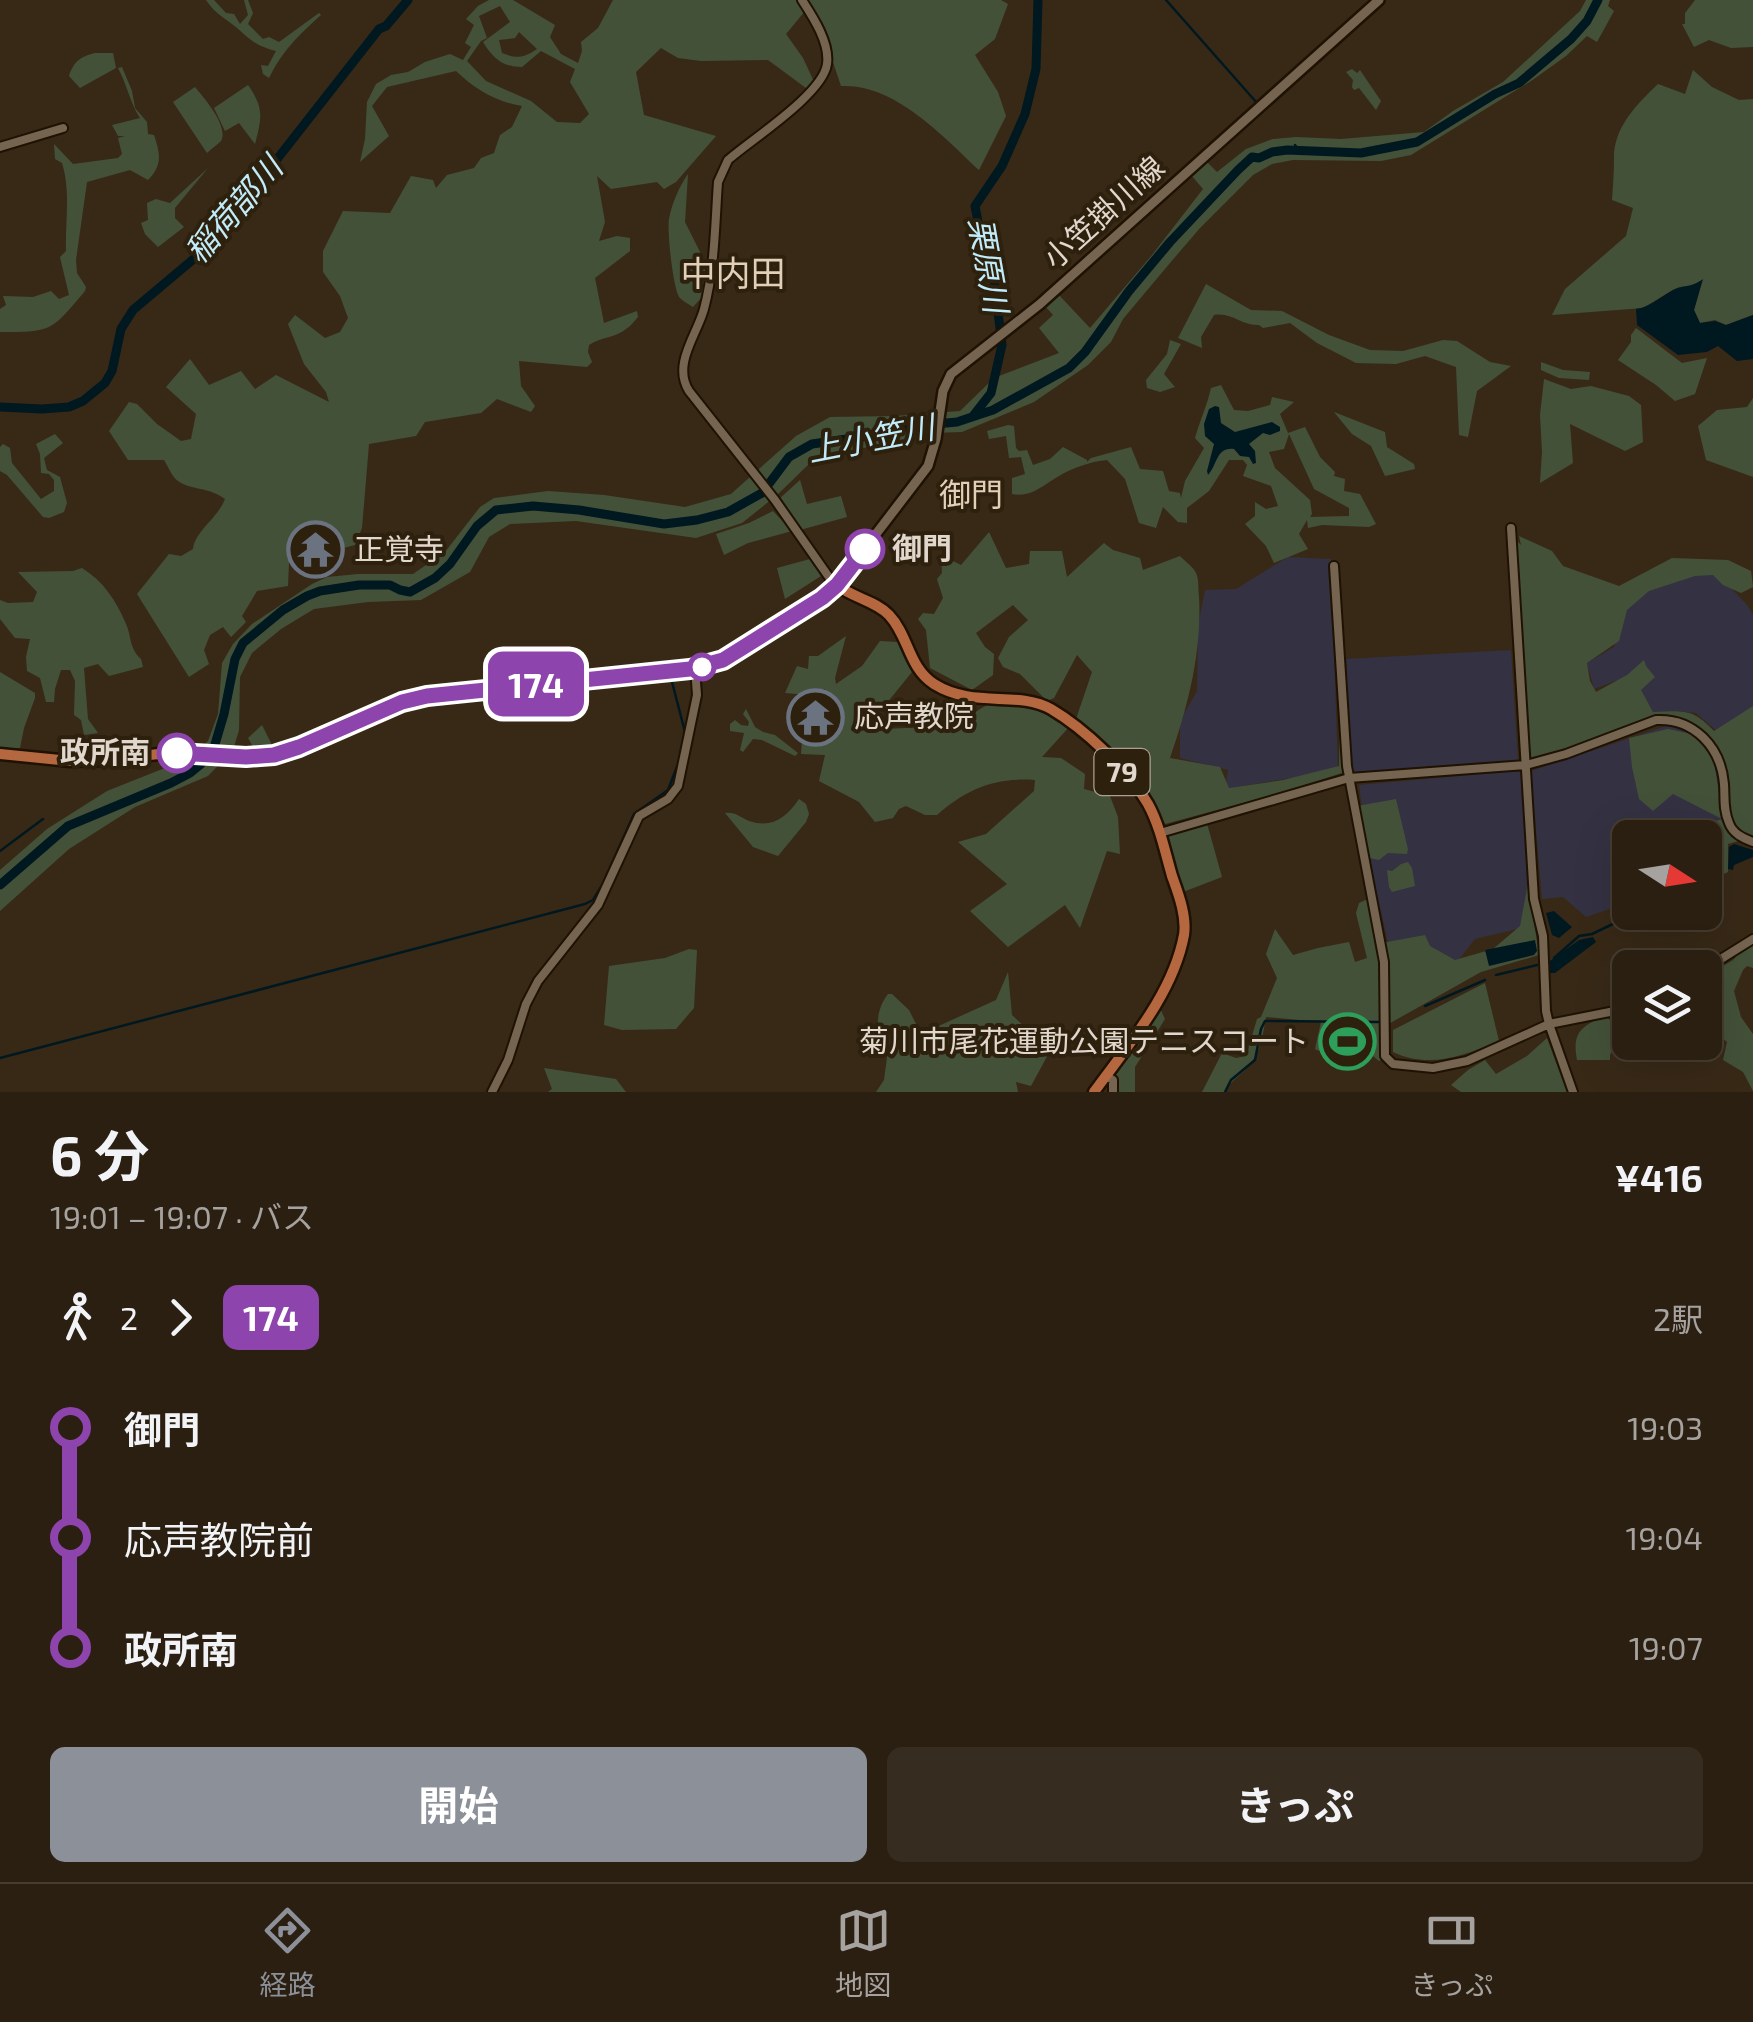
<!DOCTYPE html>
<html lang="ja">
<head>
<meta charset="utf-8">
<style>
	body { margin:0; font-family:"Exo 2","Noto Sans JP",sans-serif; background:#362c1f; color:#f1f3f6; height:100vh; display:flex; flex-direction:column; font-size:38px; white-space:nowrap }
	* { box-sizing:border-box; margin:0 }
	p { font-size:32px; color:#a5a29f }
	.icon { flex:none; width:55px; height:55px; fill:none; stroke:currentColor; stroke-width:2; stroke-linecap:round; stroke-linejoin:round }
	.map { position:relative; height:1092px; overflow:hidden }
	.details { display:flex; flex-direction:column; background:#2a1f11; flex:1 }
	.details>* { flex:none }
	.badge { padding:0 20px; border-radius:15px; font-size:35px; line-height:65px }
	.needle { width:65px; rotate:102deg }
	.fabs { position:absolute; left:1612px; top:820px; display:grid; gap:20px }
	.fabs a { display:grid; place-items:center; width:110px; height:110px; border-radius:15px; background:#2a1f11; box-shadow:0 10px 40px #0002,0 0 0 2px #463d31; font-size:50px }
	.map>.badge { position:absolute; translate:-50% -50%; box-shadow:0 0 0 5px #fff }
	.legs { display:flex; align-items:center; gap:15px; height:110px; padding:0 50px; font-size:32px }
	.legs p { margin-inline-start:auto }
	.summary { display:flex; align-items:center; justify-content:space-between; height:170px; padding:0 50px }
	h1 { font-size:55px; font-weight:700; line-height:75px }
	.action { display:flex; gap:20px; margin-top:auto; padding:20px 50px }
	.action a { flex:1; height:115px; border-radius:15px; background:#8c9099; color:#fff; font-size:40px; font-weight:700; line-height:115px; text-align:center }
	.action a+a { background:#362c1f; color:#f1f3f6 }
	ul { padding:0 50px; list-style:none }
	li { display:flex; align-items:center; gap:35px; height:110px; font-size:38px }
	li i { display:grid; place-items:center; width:15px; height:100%; margin:0 12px; background:currentColor }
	li i::after { content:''; width:25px; height:25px; margin:-12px; border:8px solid; border-radius:50%; background:#2a1f11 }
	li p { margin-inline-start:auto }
	li:first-child i { background:linear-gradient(#0000 50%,currentColor 0) }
	li:last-child i { background:linear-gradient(currentColor 50%,#0000 0) }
	.dock { display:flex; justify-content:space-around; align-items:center; height:140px; border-top:2px solid #463d31; background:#2a1f11; font-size:28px; color:#a5a29f }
	.dock a { display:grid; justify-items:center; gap:5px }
	.dock .on { color:#8c9099 }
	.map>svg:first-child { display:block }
	.industrial { fill:#343142 }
	.green { fill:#445139; fill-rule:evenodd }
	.water { fill:#001820 }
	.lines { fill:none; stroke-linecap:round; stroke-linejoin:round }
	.stream { stroke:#001820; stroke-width:2.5 }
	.river { stroke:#001820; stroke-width:9 }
	.tertiary-casing { stroke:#1f1202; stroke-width:12 }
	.secondary-casing { stroke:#1f1202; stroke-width:14 }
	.primary-casing { stroke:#1f1202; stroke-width:15 }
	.tertiary { stroke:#746450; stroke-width:8 }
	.secondary { stroke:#746450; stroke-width:9 }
	.primary { stroke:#b56740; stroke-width:10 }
	.line-1-casing { stroke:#fff; stroke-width:22 }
	.line-1 { stroke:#8e44ad; stroke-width:15 }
	.stop-1-dot { fill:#fff; stroke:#8e44ad; stroke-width:5 }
	.labels { text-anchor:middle; stroke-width:8; stroke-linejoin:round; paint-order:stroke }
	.shield { fill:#2d200d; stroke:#aba093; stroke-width:2.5 }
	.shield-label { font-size:28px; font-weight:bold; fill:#e1d7cc }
	.street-label { font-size:30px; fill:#e1d7cc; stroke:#2d200d }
	.stop-label { font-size:30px; font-weight:bold; fill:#e1d7cc; stroke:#2d200d; text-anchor:start }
	.poi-label { font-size:30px; fill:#e1d7cc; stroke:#2d200d; text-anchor:start }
	.water-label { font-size:32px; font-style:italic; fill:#c1ebf9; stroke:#2d200d }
	.neighbourhood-label { font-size:32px; fill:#e1cfb8; stroke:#2d200d }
	.quarter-label { font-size:35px; fill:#e1cfb8; stroke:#2d200d }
</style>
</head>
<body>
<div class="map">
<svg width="1753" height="1092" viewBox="0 0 1753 1092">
	<rect width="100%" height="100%" fill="#382917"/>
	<path class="industrial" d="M1288 557 1331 559 1338 770 1225 789 1228 770 1180 758V721L1197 691 1198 626 1205 590 1236 589Z
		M1713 569 1748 606 1753 615V711L1718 732 1696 713 1677 711 1654 713 1615 681 1594 689 1587 663 1614 647 1623 600 1651 586Z
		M1511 650 1518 760 1350 775 1346 659Z
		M1669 725 1697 735 1715 765 1728 836 1630 838V902L1586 917 1563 897 1542 899 1531 771Z
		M1513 771 1522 773 1529 864 1526 927 1475 939 1449 972 1397 982 1369 859 1359 785Z"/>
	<path class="green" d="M206 0H214L226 13 234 14 240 24 248 15 244 0H248L253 13 248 24 263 39 269 37 279 42 319 13 321 15C298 36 283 50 269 78L263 74 261 65 268 66 276 51C252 45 250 38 232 24 219 14 216 14 206 0Z
		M489 0H513L555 25 550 37 561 54 578 63 582 51 581 42 598 28 613 0H1001L1008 4 995 39 975 55 998 92 1006 116 979 170C943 136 894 83 841 86L821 26 805 11 786 34 803 58 816 86 810 91 768 60 701 61 678 58 661 48 636 72 644 115 716 136 676 182 664 189 657 182 611 189 597 176 605 222 599 241 617 236 630 238V251L595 278 604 323 637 311 638 317C634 321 631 326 626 329 615 338 600 337 589 345L588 352 592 362 587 367 519 361 521 386 535 406 531 412 497 399 481 413 425 422 416 436 369 444 362 528 355 545 289 562 288 586 257 591 242 616 246 622 231 637 223 627 210 635 204 650 209 664 189 677 137 594 169 554 181 556 193 549C195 531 218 518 225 499 210 487 190 490 178 481 172 477 168 466 164 460H128L109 431 129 402 137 404 157 424 181 441 191 439 196 414 166 387 190 359 209 385 241 371 255 389 276 375 329 402 326 392 304 364 288 324 295 315 325 338 340 332 348 318 340 296 323 272V251L343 211 390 213 411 176 433 180 436 188 447 175 474 168 481 158 494 153 500 135 512 127 522 106C496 102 475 89 456 71L387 87 372 106 389 136 360 162 365 139 367 102 376 84 391 75 408 72 425 62 450 54 463 60 471 47 465 43 474 25 466 19 478 6ZM500 6 510 22 483 42C493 58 502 67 522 67L541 51 575 69 570 82 589 114 580 123 557 122 531 101 486 81 467 61 481 41 487 38 479 16ZM519 32 537 49C524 58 517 59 502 53L499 40 515 38Z
		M1586 0H1610L1608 6 1614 11 1597 42 1587 36 1566 56 1531 81 1411 155 1381 161 1293 160 1272 164 1253 175 1200 228 1170 263 1123 319 1111 342 1088 365 1034 402 962 432 929 433 902 442 824 454 809 464 777 495 742 523 696 538 576 521 510 524 489 537 470 572 421 600 368 602 314 609 281 629 252 653 240 677 239 730 233 750 208 776 135 807 69 849 0 911V870L47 829 107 791 190 758 208 741 218 714 222 663 233 644 252 624 312 584 327 577 358 574H413L445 552 480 507 494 498 548 491 604 495 685 507 731 494 796 436 830 417 895 416 960 411 994 378 1059 353 1039 328 1053 315 1045 306 1058 294 1090 328 1152 255 1203 189 1191 175 1206 161 1217 172 1246 149 1273 139 1296 137 1341 139 1424 132 1453 111 1503 82 1580 11Z
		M1695 0H1753V47L1731 48 1709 40 1694 47 1682 24H1685V13Z
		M95 53H113L116 68 80 88 69 76C74 61 80 57 95 53Z
		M122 67 132 91 135 108 147 122 148 134 154 135C160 153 163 165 148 180L130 170 87 182 76 260 77 273 86 287 85 291C51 331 53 332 0 332V309L6 305 3 296 33 297 51 291 59 299 69 295 60 257 66 251C65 222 71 192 62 163L55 159 54 144 73 164 118 158 122 154 118 138 125 136H118L112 125 140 118C130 103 127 84 118 68Z
		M1352 69 1357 73 1360 70 1381 101 1376 110 1359 88 1354 90 1352 87 1353 80 1346 72Z
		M1693 70 1712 87 1739 100 1753 99V315L1726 325 1715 320 1700 323 1694 310 1702 281 1691 287 1673 290 1643 308 1552 315 1565 289 1626 236 1633 208 1612 200C1613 186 1614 173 1614 159 1613 128 1637 104 1658 84L1685 94Z
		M248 85C264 108 262 117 255 144L239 123 225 131 214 108Z
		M195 87C204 98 229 126 221 141 219 143 209 151 207 153L173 102Z
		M208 168 175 208V218L184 227 158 247 145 234 141 223 148 220 147 203 156 199 170 203Z
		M688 174 685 222 708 268 704 295 693 307C689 304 684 302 680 298 673 291 667 230 669 219 672 203 679 187 688 174Z
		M1206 284 1251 310 1282 311 1329 335 1370 350 1403 351 1443 340 1457 341 1490 362 1511 366 1477 391 1468 437 1459 435 1456 367 1425 356 1396 364 1356 363 1317 343 1290 323 1263 328 1259 325C1241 326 1233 312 1214 315L1201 337 1202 348 1178 338Z
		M1636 328 1682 363 1707 358 1695 394 1675 401 1656 385 1618 360 1631 342V335Z
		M1170 340 1181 344 1164 374 1175 387 1160 392 1147 388 1146 380 1167 354Z
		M1541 362 1563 370 1590 372 1589 380 1559 378 1541 370Z
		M1544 379 1571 389 1591 386 1629 396 1641 405 1643 442 1625 451 1570 424 1573 463 1540 483 1542 452 1540 415Z
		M1221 385 1234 410 1248 411 1270 405 1272 397 1294 402 1280 414 1288 433 1305 427 1320 457 1335 472 1334 476 1345 479 1344 491 1360 494 1376 524 1369 527 1322 525 1308 528 1307 520 1299 534 1308 549 1274 563 1266 546 1245 524 1255 516V502L1266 509 1278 506 1271 486 1243 476 1247 465 1243 460H1229L1209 491 1187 508V523L1178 522 1163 507 1156 528 1139 523 1125 479 1107 460C1092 461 1072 468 1059 476 1043 485 1031 498 1012 494V478L1025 474 1021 457 1009 458 1006 436 989 439 987 431 1008 425 1014 426 1016 448 1019 451 1027 450 1033 465 1050 459 1063 447 1087 460V462L1091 458 1131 447 1140 469 1163 471 1169 491 1180 493 1181 498 1185 481 1204 448 1195 438C1200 420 1207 406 1211 388ZM1289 434 1314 489 1349 508V516L1310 517 1312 514 1310 500 1275 468 1269 452 1284 449Z
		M1753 398V477L1706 460 1698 426 1717 410 1747 407Z
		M1334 412 1385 432 1387 447 1414 464 1415 469 1385 476 1371 446 1352 434Z
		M55 434 63 443 44 458 47 470 60 477 67 503 64 512 49 518 43 517 7 475 0 471V447L3 444 10 448 12 463 41 499 54 491V480L49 474 41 473 40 454 36 444Z
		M800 480 807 504 841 496 847 517 800 530 778 500Z
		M773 511 792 531 748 543 724 555 716 534 749 523Z
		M989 532 1006 568 1029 564 1030 551H1062L1067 577 1104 543 1113 550 1140 558 1143 570 1180 556C1185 561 1193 567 1196 573 1199 579 1198 590 1199 596 1202 652 1188 706 1170 758L1220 767 1229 788 1283 780 1339 766 1340 711 1342 773 1273 795 1165 824 1148 792 1105 744 1076 719 1092 672 1077 655 1054 698 1047 701 1020 674 1003 667 998 658 1009 637 1028 620 1013 605 976 633 985 647 994 654 993 675 972 690 930 668 926 630 918 619 923 613 934 614 943 598 937 579 942 573 941 559 947 558 961 565Z
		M1519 536 1552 551 1563 566 1619 586 1672 558 1728 560 1751 571 1753 587 1741 593 1723 585 1713 575 1695 576 1649 591 1627 610 1619 641 1587 663 1590 681 1596 692 1627 675 1644 660 1646 666 1655 677 1641 690 1653 712C1684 711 1692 708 1714 731L1753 706V838L1738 831 1730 820 1721 757 1696 726 1679 719 1659 716 1539 759 1530 758 1515 539 1521 545Z
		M810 559 821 576 785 599 777 568Z
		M82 568C103 581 116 600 126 624 132 638 129 648 141 659L143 667 109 676 98 664 84 668 88 719 98 733 84 735 81 720 74 715 75 681 70 670H61L55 689 54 702H46L40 678 27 671 26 657 30 639 15 638 0 619V600L8 603 33 602 37 592 18 572 73 571Z
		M846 636 835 678 836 684 862 666 880 641 898 642 912 672 882 709 877 722 884 729 929 727 964 719 990 703 1036 708 1069 727 1042 757 1061 758 1085 774 1084 789 1110 796 1118 817 1120 854 1107 851 1080 928 1065 905 1008 947 970 911 1007 884 958 842 986 834 1034 791 1035 780C995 777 966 789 937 815H925L906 806 899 809 893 818 875 822 859 802 819 781 825 755 801 754 803 728 822 726 824 709 820 702 825 689 808 695 785 693 797 666 808 669 809 656H818Z
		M0 672 35 693V698L24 728 20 748 0 749Z
		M746 709 755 727 763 732 775 735 798 753 795 756 762 740 753 739 743 752 740 750 744 733 730 731V724L735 720 741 725 748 726 749 722 743 714Z
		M262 725 275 751 257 754 248 738Z
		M1668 729 1697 735 1714 761 1723 819 1742 840 1728 844V872L1705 883V838L1682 837 1696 828 1722 819 1673 794 1653 811 1639 799 1632 767 1629 738Z
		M799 799 806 804 809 814 806 822 778 856 753 847 725 813C736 812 739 817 749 821 772 829 787 817 799 799Z
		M1396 799 1408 849 1407 854 1388 853 1379 860 1370 858 1357 806Z
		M1206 820 1222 877 1183 892 1164 835Z
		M1408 862 1412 868 1415 886 1392 892 1389 887 1387 870 1392 871 1401 864Z
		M1528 883 1539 955 1481 972 1385 1026 1383 1059 1379 1061 1368 1052 1332 1057 1315 1049 1321 1022 1266 1017C1263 1034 1260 1054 1248 1067 1240 1076 1230 1081 1225 1092H1202L1222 1053 1236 1058 1246 1056 1257 1019 1261 1017 1277 978 1266 954 1275 929 1293 955 1318 948 1349 942 1355 962 1367 958 1356 913 1359 903 1368 899 1376 944 1425 935 1430 946 1455 960 1493 949 1520 926Z
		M1753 939V968L1747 966 1743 970 1734 991 1741 1017 1753 1034V1091L1743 1072 1723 1060 1727 1042 1705 1024V977L1733 960Z
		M689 949 697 950 694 1008 676 1029 622 1030 604 1025 609 966 665 958Z
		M1008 972 1012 1015 1050 1051 1031 1086 1016 1082 1018 1092H876L884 1080 888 1050C874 1033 875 1011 888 994H892L909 1010 921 1034 996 1000Z
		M1485 983 1499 1041C1463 1056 1429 1069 1393 1052V1030Z
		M1159 1006 1165 1019 1135 1067V1092H1119L1114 1073Z
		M1604 1016 1618 1025 1619 1039 1610 1055V1060H1577C1572 1032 1581 1027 1604 1016Z
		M1547 1038 1567 1092H1461L1451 1085 1468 1070 1485 1060 1496 1074 1527 1056Z
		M544 1068 616 1079 626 1092H548L552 1089Z"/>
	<path class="water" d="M1703 279 1694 310 1700 323 1715 321 1726 325 1753 315V359L1737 361 1718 346 1707 352 1678 355 1637 325 1636 309C1650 307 1660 297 1673 290 1684 284 1689 289 1703 279Z
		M1215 406 1219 407 1221 423 1235 432 1272 422 1280 427V431L1270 435 1263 433 1249 444 1255 451 1256 463 1253 464 1249 457 1240 456 1234 449C1216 447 1218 464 1208 475L1207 471 1214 444 1205 436 1204 424 1209 409Z
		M1734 844 1753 850V857L1734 865 1733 870 1728 869 1729 847Z
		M1554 911 1572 927 1559 938 1552 935 1546 913Z
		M1593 937 1596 942 1555 973H1550V961L1579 940Z
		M1535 940 1537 951 1534 955 1489 966 1485 950Z"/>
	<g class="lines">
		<path class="stream" d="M1166 0 1257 103
			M1295 145 1298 150
			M671 678 685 732 682 750
			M0 851 43 819
			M605 879 634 814 668 790 678 764
			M1554 958 1579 936 1592 934 1638 912
			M1496 975 1537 965
			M1425 1006 1485 980
			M0 1058 585 904 593 900 601 887
			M1225 1092 1231 1080 1255 1060 1261 1029 1265 1021 1379 1022"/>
		<path class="river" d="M0 407 42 409 69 407 83 401 105 383 112 371 121 329 133 310 209 246 379 29 386 26 408 0
			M973 416 991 393 1002 345 994 279 983 248 975 206 1002 166 1025 114 1036 69 1038 0
			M0 885 68 826 171 783 190 773 201 764 213 751 224 714 235 659 243 643 283 610 307 596 320 591 359 585H390L400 590 410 592 435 578 450 564 477 526 496 510 533 506 579 510 664 524 697 520 728 512 762 493 789 457 812 444 875 435 904 427 957 422 993 410 1069 368 1085 352 1129 291 1170 242 1238 170 1252 157 1259 158 1272 152 1287 150 1361 153 1417 142 1495 94 1519 83 1571 39 1587 21 1598 0"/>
		<defs>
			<path id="tertiary" d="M802 0C813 17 830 43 827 64 823 94 752 139 728 160L718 182C715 223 715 268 704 309 697 335 672 364 689 391L775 500 831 580 837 585
				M0 147 63 128
				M1511 528 1534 899 1543 936 1546 1011 1549 1024 1573 1092
				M1334 566 1347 766 1384 962 1385 1056 1393 1064 1433 1068 1467 1061 1549 1024 1630 1008
				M1160 833 1349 778 1526 765 1566 754 1656 720C1694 718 1721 747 1724 784 1725 797 1723 810 1729 823 1733 834 1743 838 1753 842
				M1705 969 1753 939
				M1106 1076 1113 1080V1092
				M492 1092 508 1060 526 1004 538 981 598 905 639 816 668 799 678 786 697 695 695 668"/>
			<path id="secondary" d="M837 585 928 466 936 439 943 391 951 374 1040 304 1379 0"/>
			<path id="primary" d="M0 754 70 761 104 760 168 753 267 756 299 747 386 709 427 695 690 669C731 662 805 613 837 585 853 598 876 601 889 615 909 636 908 667 934 684 974 709 1017 690 1051 709 1085 729 1128 770 1148 804 1160 826 1165 852 1172 876 1178 893 1187 916 1184 935 1173 994 1128 1045 1094 1092"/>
		</defs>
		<use href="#tertiary" class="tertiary-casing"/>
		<use href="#secondary" class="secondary-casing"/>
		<use href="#primary" class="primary-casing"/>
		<use href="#tertiary" class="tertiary"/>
		<use href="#secondary" class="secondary"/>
		<use href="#primary" class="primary"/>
	</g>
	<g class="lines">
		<defs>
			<path id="line-1" d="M177 753 246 757 274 755 299 747 402 702 427 696 690 669 723 660 822 598 837 585 865 549"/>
		</defs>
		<use href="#line-1" class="line-1-casing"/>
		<use href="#line-1" class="line-1"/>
	</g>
	<defs>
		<symbol id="temple-ring" viewBox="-11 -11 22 22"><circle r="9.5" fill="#2d200d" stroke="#6b7280" stroke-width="1.5"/><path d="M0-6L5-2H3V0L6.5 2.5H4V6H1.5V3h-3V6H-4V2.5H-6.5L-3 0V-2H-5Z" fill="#6b7280"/></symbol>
		<symbol id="stadium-ring" viewBox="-11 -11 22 22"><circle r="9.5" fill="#2d200d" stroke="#2e9e5b" stroke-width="1.5"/><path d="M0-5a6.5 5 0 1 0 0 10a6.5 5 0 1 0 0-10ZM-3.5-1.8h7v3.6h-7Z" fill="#2e9e5b"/></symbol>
	</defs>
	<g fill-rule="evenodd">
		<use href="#temple-ring" x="284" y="518" width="63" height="63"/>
		<use href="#temple-ring" x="784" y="686" width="63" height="63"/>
		<use href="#stadium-ring" x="1316" y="1010" width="63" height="63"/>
	</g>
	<g class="stop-1-dot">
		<circle cx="865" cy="549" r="18"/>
		<circle cx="702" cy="667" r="12"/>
		<circle cx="177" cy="753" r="18"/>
	</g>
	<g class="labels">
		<rect class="shield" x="1094.5" y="749" width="55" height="46" rx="8"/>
		<g class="shield-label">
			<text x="1122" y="782">79</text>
		</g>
		<g class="street-label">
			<text transform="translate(1104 213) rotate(-42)" y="10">小笠掛川線</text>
		</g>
		<g class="stop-label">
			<text x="892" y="559">御門</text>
			<text x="150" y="763" text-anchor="end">政所南</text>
		</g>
		<g class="poi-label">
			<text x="354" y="560">正覚寺</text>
			<text x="854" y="727">応声教院</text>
			<text x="1309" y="1052" text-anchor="end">菊川市尾花運動公園テニスコート</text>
		</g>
		<g class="water-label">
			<text transform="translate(234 210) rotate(-49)" y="11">稲荷部川</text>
			<text transform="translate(988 265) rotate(80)" y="11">栗原川</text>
			<text transform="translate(871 439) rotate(-11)" y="11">上小笠川</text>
		</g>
		<g class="neighbourhood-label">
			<text x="971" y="506">御門</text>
		</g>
		<g class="quarter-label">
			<text x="733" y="286">中内田</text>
		</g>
	</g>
</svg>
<div class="fabs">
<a><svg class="needle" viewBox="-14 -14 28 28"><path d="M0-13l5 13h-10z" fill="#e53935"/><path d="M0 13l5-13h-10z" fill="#a5a29f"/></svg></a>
<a><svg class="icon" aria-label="layers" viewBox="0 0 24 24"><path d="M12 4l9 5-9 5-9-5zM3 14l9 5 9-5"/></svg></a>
</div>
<b class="badge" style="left:536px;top:684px;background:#8e44ad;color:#fff">174</b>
</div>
<section class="details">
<div class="summary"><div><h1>6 分</h1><p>19:01 – 19:07 · バス</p></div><b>¥416</b></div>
<div class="legs"><svg class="icon" aria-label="walk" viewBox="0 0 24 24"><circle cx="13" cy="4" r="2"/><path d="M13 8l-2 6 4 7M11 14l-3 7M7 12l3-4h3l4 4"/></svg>2<svg class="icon" aria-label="forward" viewBox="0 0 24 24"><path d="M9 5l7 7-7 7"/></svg><b class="badge" style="background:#8e44ad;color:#fff">174</b><p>2駅</p></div>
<ul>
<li><i style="color:#8e44ad"></i><b>御門</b><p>19:03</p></li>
<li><i style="color:#8e44ad"></i><span>応声教院前</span><p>19:04</p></li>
<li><i style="color:#8e44ad"></i><b>政所南</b><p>19:07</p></li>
</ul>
<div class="action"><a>開始</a><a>きっぷ</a></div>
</section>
<nav class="dock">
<a class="on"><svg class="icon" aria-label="directions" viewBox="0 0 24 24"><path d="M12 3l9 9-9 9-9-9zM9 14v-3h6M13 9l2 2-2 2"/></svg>経路</a>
<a><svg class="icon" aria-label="map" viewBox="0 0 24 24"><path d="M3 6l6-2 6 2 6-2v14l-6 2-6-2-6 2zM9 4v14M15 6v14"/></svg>地図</a>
<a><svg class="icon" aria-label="tickets" viewBox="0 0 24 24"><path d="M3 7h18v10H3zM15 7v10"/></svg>きっぷ</a>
</nav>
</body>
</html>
